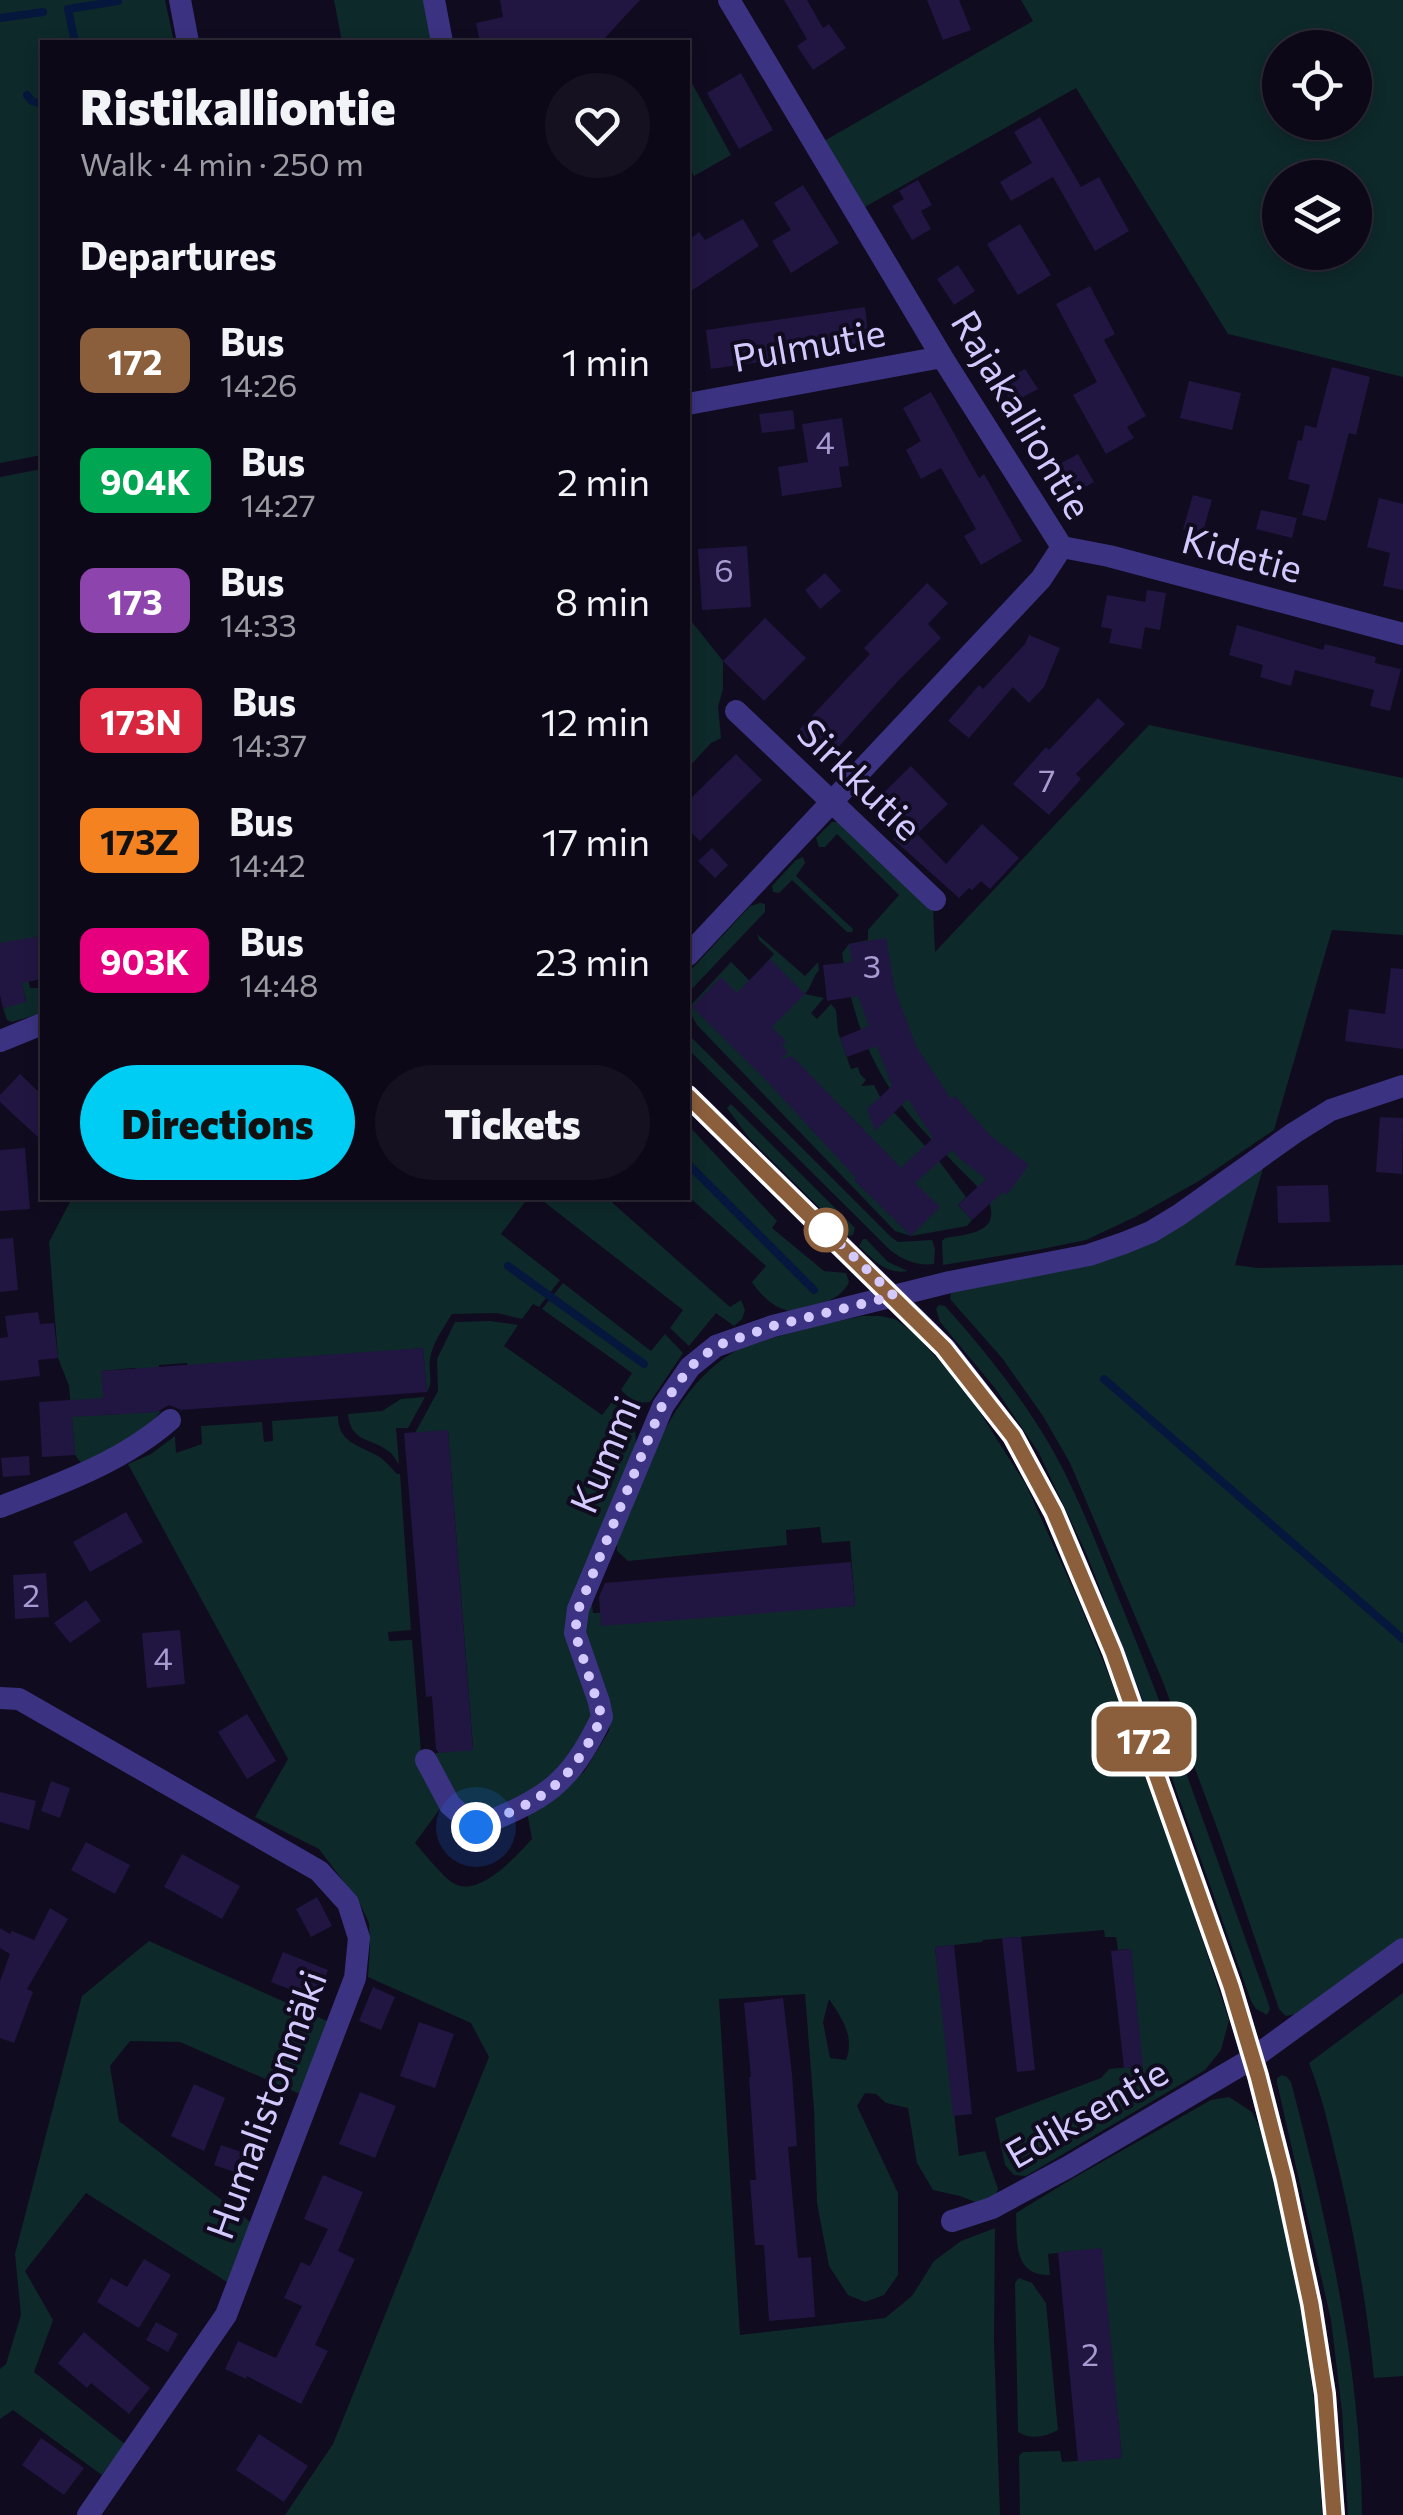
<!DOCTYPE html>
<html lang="en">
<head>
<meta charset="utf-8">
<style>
	body { margin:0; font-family:Commissioner,sans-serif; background:#151120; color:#f1f3f6; height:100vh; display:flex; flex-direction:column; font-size:38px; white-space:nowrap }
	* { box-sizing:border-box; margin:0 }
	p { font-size:32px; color:#9a9aa1 }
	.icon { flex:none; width:55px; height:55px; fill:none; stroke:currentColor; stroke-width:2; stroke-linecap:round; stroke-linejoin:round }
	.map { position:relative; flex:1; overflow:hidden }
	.panel { position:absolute; left:40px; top:40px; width:650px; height:1160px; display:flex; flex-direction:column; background:#0c0817; border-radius:0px; box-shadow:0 5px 15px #0003,0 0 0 2px #2c2936 }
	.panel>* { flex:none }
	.badge { padding:0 20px; border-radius:15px; font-size:35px; line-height:65px }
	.buttons { position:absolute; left:1262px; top:30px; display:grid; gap:20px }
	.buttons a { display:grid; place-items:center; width:110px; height:110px; border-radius:50%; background:#0c0817; box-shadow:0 5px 15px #0003,0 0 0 2px #2c2936; font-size:50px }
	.you { position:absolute; width:50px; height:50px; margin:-25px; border:8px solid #fff; border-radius:50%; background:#1a73e8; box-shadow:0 0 0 15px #1a73e833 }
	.map>.badge { position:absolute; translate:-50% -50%; box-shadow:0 0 0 5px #fff }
	h2 { padding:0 40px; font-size:38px; line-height:90px }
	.round { display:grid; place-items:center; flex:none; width:105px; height:105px; border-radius:52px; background:#151120 }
	.headline { display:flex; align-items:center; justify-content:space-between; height:170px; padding:0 40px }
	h1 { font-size:48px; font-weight:800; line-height:75px }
	.primary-button { display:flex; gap:20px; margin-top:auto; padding:20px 40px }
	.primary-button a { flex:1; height:115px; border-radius:60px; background:#00cdf4; color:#111; font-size:40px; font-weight:800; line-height:115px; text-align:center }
	.primary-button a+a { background:#151120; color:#f1f3f6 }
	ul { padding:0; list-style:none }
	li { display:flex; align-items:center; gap:30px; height:120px; padding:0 40px }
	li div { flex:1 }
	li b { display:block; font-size:38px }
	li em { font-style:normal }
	li .badge { min-width:110px; font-weight:700; text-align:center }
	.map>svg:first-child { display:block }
	.green { fill:#0e292a; fill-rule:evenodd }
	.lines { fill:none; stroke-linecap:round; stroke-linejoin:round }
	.stream { stroke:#06173d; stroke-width:8 }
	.building { fill:#211641 }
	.minor { stroke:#3b3381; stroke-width:22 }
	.line-casing { stroke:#fff; stroke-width:22 }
	.line { stroke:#8b5e3c; stroke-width:15 }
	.walk { stroke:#d3c9ff; stroke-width:10; stroke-dasharray:0 18 }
	.stop-dot { fill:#fff; stroke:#8b5e3c; stroke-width:5 }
	.labels { text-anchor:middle; stroke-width:8; stroke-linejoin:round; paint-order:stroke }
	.number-label { font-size:32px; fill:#a69cd0 }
	.street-label { font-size:38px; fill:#d3c9ff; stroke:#100b1f }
</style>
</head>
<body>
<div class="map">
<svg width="1403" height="2515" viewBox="0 0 1403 2515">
	<rect width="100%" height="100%" fill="#100b1f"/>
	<path class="green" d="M0 0H165L174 42H42V455L0 463Z
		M334 0H426L433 42H342Z
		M1021 0H1403V377L1228 334 1076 88 863 208 824 141 1033 21ZM1280 48H1355V122H1280ZM1280 178H1355V252H1280Z
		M688 76 731 155 694 176 688 165Z
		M42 469V936L20 941 30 988H42V1013L12 1022 7 1020 3 1008 26 1001 21 980 0 943V477Z
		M688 617 723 661V689L718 707 721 738 711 743 688 768Z
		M1149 725 1403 778V935L1332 930 1274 1130 1199 1181 1135 1217 1086 1240 1037 1250 943 1265 942 1241 945 1238C971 1234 1003 1232 987 1197 952 1159 910 1123 884 1079 861 1041 849 997 842 953L849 944 868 940V930L899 895 837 834 825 847H819L816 838 832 822H840L933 907 935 952Z
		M803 857 805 863 796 876 853 929 852 932H847L792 880 779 893 773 892 772 886 796 860Z
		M760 903 765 904V912L688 993V973L750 906Z
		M757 934 805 976 818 962 819 970C812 978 812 986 805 994L824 998 811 1013 817 1019 831 1004 836 1010 838 1032 851 1069 858 1067 860 1074 866 1080 861 1086 874 1085 880 1097 939 1161 966 1197 958 1205 972 1220 967 1226 911 1236 895 1231 697 1025 691 1014 692 1004 731 962 750 981 774 954 759 940Z
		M688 1034 891 1237 898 1242 932 1240 935 1249 934 1264C917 1266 904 1260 891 1251L688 1049Z
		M731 1104 855 1228 853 1235 849 1236 843 1231 749 1138 727 1108Z
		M688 1125 777 1221 772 1228 824 1271 846 1273 849 1282C840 1300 825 1302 808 1306 802 1308 797 1311 791 1311 776 1310 759 1294 752 1282L766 1266 688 1196Z
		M1264 1165 1235 1265 1258 1268 1403 1265V1938L1296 2014 1286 2016 1279 2009 1220 1836 1163 1682 1070 1463 1043 1416 1002 1358 950 1299 951 1292 1038 1275Z
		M72 1198H528L501 1234 560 1280 539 1307 533 1304 522 1319 497 1313 452 1314C444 1327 432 1344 430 1359 428 1372 434 1381 427 1392L423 1348 188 1370 187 1363 159 1365V1372L133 1368 102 1371 105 1415 161 1411 148 1427 82 1464 75 1455 69 1386 58 1358 49 1242Z
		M539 1198H607L730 1307 741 1300 745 1310 742 1319 734 1326 716 1313 689 1346 670 1328 683 1310Z
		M863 1239H866L888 1262 908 1271C886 1275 874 1260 859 1246Z
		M563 1283 651 1351 665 1334 683 1353 650 1402C636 1404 631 1400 621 1390L632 1373 542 1309Z
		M939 1305 945 1306C980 1345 1014 1387 1042 1432 1075 1485 1097 1546 1121 1604 1175 1735 1220 1869 1268 2002L1270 2009 1267 2015 1256 2009 1251 2001 1161 1747 1087 1555 1039 1453 995 1388 940 1322 936 1309Z
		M863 1316H880L895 1319 913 1332 965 1389 1026 1485 1080 1604 1141 1755 1229 2020 1221 2050 1205 2070 1026 2176 1014 2175 1005 2165 995 2118 1101 2078 1109 2069 1142 2066 1131 1949 1118 1950 1116 1937H1105L1104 1930 983 1940 982 1942 935 1947 959 2156 985 2151 998 2189 994 2199 980 2204 960 2196 933 2190 917 2163 908 2108 886 2103 876 2094 865 2093 857 2106 898 2193V2275L884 2295 865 2302 848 2295 829 2266 817 2203 814 2109 805 1994 719 1999 740 2335 885 2318 912 2296 934 2261 961 2241 995 2228 994 2342 1000 2515H285L333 2444 489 2057 471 2023 368 1977 370 1948 369 1923 359 1902 319 1849 255 1817 288 1759 128 1464 151 1454 175 1436 176 1453 202 1444 201 1426 262 1422 264 1442 273 1441 272 1421 338 1416C338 1442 358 1445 378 1456 386 1461 391 1468 397 1474H400L411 1630 388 1632 389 1641 412 1640 422 1764 442 1806 415 1843C424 1853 443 1877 453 1883 479 1899 517 1855 532 1839L527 1812 584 1772 609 1731 611 1711 588 1657 585 1614 592 1604 593 1613 855 1606 850 1541 822 1543 820 1527 786 1530 787 1545 628 1561 617 1551V1541C645 1474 670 1388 737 1350 746 1345 757 1343 766 1340 798 1330 830 1322 863 1316ZM829 1999C842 2018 855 2037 846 2060L830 2058 823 2022Z
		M490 1321 518 1325 504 1346 602 1415 612 1402C635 1420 638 1428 635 1456L571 1606 598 1713 553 1778 483 1821 435 1777 436 1753 473 1748 448 1431 415 1433 438 1391 437 1359 455 1322Z
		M425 1397 408 1428H396L399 1464C395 1459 393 1454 388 1451 370 1437 351 1443 348 1414L382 1411 401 1399Z
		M149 1941 327 2021 300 2094 180 2042 130 2041 110 2066 119 2121 253 2224 227 2282 86 2193 25 2271 53 2320 34 2372 125 2444 102 2475 13 2410 0 2419V2369L6 2364 21 2315 15 2254 82 1996Z
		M1403 1993V2376L1374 2378C1367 2306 1355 2236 1338 2166 1330 2131 1322 2096 1309 2063Z
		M1282 2075 1287 2077 1291 2082C1328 2224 1361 2368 1362 2515H1348L1342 2411 1331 2320 1277 2083V2078Z
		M1229 2097 1252 2112 1263 2134 1301 2306 1316 2415 1322 2515H1020L1019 2456 1023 2452 1060 2451 1062 2462 1122 2458 1101 2249 1048 2254 1050 2275C1013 2276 1017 2240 1016 2213L1070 2180 1211 2100Z
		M1019 2278 1032 2283 1046 2303 1058 2430C1045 2437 1031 2440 1018 2432L1015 2283Z"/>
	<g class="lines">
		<path class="stream" d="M0 18 43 12
			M75 42 68 9 118 1
			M27 95 32 101 42 104
			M688 1164 814 1290
			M508 1266 644 1364
			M1104 1379 1403 1639"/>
	</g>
	<path class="building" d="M500 0H640L601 42H480L476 23 503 17Z
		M784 0H807L823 28 829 24 846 48 813 70 797 46 807 39Z
		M927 0H959L971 30 943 40Z
		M741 73 773 130 739 149 707 93Z
		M1040 117 1081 187 1099 177 1129 231 1095 251 1053 177 1011 201 1000 182 1032 163 1014 132Z
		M918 180 932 205 921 211 931 229 912 240 892 206 904 199 899 191Z
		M803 185 839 243 791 273 772 241 791 230 774 203Z
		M743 219 759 246 688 293V240L699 232 705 240Z
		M1020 224 1051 275 1018 295 987 244Z
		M958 265 975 291 954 305 937 279Z
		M1090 286 1115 334 1104 340 1146 416 1127 427 1134 438 1106 454 1073 395 1097 382 1056 304Z
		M865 307 869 342 780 353 781 359 711 369 706 330Z
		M1332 367 1370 377 1356 435 1349 433 1326 521 1302 515 1310 485 1288 479 1298 440 1302 441 1305 425 1316 428Z
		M1025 369 1038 389 1012 403 1000 383Z
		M1189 381 1241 393 1232 430 1180 418Z
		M931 392 979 478 984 474 1022 541 981 565 964 536 976 529 941 468 921 479 906 450 921 441 903 408Z
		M793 410 795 429 762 433 759 414Z
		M842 418 849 466 839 467 842 487 782 496 778 467 808 462 802 424Z
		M1078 454 1094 482 1070 496 1054 467Z
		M1193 495 1212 500 1202 535 1183 529Z
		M1379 498 1403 504V590L1383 586 1390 553 1367 547Z
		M1261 510 1297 518 1292 538 1256 529Z
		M747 546 751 607 702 610 698 549Z
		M825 573 841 591 820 609 805 590Z
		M927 583 948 603 928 624 941 638 898 681 826 761 797 732 870 654 864 648Z
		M1147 590 1166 593 1160 630 1145 627 1141 649 1109 643 1112 629 1101 627 1107 595 1145 602Z
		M765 618 806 658 764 701 723 661Z
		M1237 625 1323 650 1325 644 1376 657 1375 663 1401 669 1390 711 1370 706 1374 690 1295 670 1291 686 1260 677 1263 665 1229 655Z
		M1029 635 1060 648 1044 687 1029 703 1013 687 969 738 948 721 979 685 983 689 1025 644Z
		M1098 698 1125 724 1076 774 1081 779 1049 815 1013 784 1046 747 1049 750Z
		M736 754 762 780 700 841 688 829V801Z
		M911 766 948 804 917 834 946 864 982 824 1019 858 990 889 981 881 972 890 969 888 959 898 893 839 905 827 877 799Z
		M712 848 728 865 715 878 698 861Z
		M42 936V979L22 983 26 1002 3 1008 0 995V943Z
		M886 938 895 990 916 1046 951 1099 955 1096 991 1136 1029 1165 1007 1195 1003 1192 972 1220 958 1205 986 1179 960 1159 952 1150 915 1183 940 1207 911 1236 854 1180 856 1178 764 1078 692 1007 721 977 737 993 770 959 805 994 772 1027 786 1041 782 1045 788 1052 780 1060 792 1056 901 1168 933 1138 908 1099 875 1131 867 1109 892 1086 877 1046 847 1057 840 1038 869 1026 858 996 827 1001 823 965 852 962 849 944Z
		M1391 968 1403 969V1049L1345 1041 1349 1009 1385 1014Z
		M20 1074 42 1095V1141L0 1102V1095Z
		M1380 1117 1403 1118 1402 1174 1376 1172Z
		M25 1148 30 1209 0 1211V1150Z
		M1328 1185 1330 1222 1278 1223 1277 1186Z
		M13 1238 18 1290 0 1292V1239Z
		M38 1312 40 1324 54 1323 58 1358 38 1360 40 1376 0 1381V1338L8 1337 5 1316Z
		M423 1348 427 1392 181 1410 169 1405 157 1412 72 1417 75 1455 42 1457 39 1402 103 1398 101 1371Z
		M448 1430 473 1750 439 1753 436 1749 432 1696 426 1697 404 1433Z
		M29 1456 30 1475 3 1477 1 1458Z
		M126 1512 143 1542 90 1572 73 1542Z
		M851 1562 855 1606 601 1626 599 1597 605 1583Z
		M46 1573 49 1617 15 1619 13 1575Z
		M86 1600 101 1621 70 1643 54 1623Z
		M180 1630 185 1684 147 1688 142 1633Z
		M247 1714 276 1761 247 1779 218 1732Z
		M51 1781 70 1788 60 1818 41 1811Z
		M0 1792 36 1801 29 1830 0 1822Z
		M86 1842 130 1865 115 1894 71 1870Z
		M182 1854 240 1886 222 1919 164 1887Z
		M317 1897 332 1926 311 1937 296 1909Z
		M50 1908 68 1919 27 1989 33 1992 14 2043 0 2038V1981L10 1954 0 1948V1928L10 1934 12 1931 34 1940Z
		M1021 1937 1035 2070 1017 2072 1002 1938Z
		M954 1945 972 2114 953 2116 935 1947Z
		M1131 1949 1143 2066 1124 2068 1111 1951Z
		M283 1952 328 1970 317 2000 271 1982Z
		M373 1987 395 1997 381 2030 359 2021Z
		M783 1998 792 2074 797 2146 788 2147 798 2258 811 2257 815 2317 769 2321 764 2245H755L750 2180H756L749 2077H751L744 2003Z
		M419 2022 454 2034 435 2088 400 2076Z
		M194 2084 225 2098 204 2151 171 2136Z
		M360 2092 396 2106 375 2158 339 2144Z
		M221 2145 247 2154 240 2174 214 2165Z
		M323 2175 363 2192 338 2251 355 2259 315 2345 328 2351 301 2404 247 2376 246 2379 225 2369 238 2341 276 2358 302 2306 284 2298 301 2262 310 2266 328 2229 304 2219Z
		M1102 2248 1122 2458 1078 2462 1058 2252Z
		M144 2259 171 2275 139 2328 97 2302 111 2278 127 2287Z
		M156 2322 178 2334 168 2352 146 2340Z
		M84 2332 150 2388 129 2414 91 2383 87 2388 58 2363Z
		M259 2434 308 2466 284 2502 236 2470Z
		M41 2438 84 2468 64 2495 22 2465Z"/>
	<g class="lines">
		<path class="minor" d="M180 0 188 42
			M434 0 442 42
			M688 404 942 357
			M1062 547 1109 556 1403 634
			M736 711 935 900
			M688 955 1041 579 1062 547 942 357 729 0
			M0 1041 42 1024
			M688 1096 945 1348 1013 1436 1054 1512 1113 1651 1231 1986 1258 2076 1284 2178 1311 2303 1325 2394 1334 2515
			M0 1507C60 1484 122 1462 170 1420
			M0 1698 19 1699 319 1871 348 1903 359 1938 355 1978 226 2315 88 2515
			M426 1760 450 1805 476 1827C546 1798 568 1787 602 1717L599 1702 575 1633 578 1609 663 1406 690 1367 716 1346 773 1326 950 1282 1089 1255 1124 1243 1151 1232 1179 1215 1294 1133 1331 1110 1403 1086
			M952 2221 992 2208 1068 2167 1253 2058 1403 1949"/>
	</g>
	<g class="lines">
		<defs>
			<path id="line" d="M688 1096 944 1348 1013 1436 1054 1512 1113 1652 1231 1986 1258 2076 1284 2178 1311 2304 1325 2394 1334 2515"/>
		</defs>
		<use href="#line" class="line-casing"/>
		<use href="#line" class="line"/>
		<path class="walk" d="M476 1827C546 1798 568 1787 602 1717L575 1633 578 1610 662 1406 690 1367 716 1346 773 1326 894 1296 826 1230"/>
	</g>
	<circle class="stop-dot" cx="826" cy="1230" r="20"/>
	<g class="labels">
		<g class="number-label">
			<text x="825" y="454">4</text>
			<text x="724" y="582">6</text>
			<text x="1047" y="792">7</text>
			<text x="872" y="978">3</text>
			<text x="31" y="1607">2</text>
			<text x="163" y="1670">4</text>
			<text x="1090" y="2366">2</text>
		</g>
		<g class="street-label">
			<text transform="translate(809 346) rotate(-10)" y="13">Pulmutie</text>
			<text transform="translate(1021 415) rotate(59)" y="13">Rajakalliontie</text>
			<text transform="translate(1242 555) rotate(15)" y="13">Kidetie</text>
			<text transform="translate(859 780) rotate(44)" y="13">Sirkkutie</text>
			<text transform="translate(606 1455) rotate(-67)" y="13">Kummi</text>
			<text transform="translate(267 2105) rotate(-70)" y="13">Humalistonmäki</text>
			<text transform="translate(1087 2114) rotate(-30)" y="13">Ediksentie</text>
		</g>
	</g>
</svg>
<div class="buttons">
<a><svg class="icon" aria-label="locate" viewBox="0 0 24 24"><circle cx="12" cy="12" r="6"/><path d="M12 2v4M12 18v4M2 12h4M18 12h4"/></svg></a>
<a><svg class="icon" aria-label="layers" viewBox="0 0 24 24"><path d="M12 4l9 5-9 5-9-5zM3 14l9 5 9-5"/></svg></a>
</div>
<div class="you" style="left:476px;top:1827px"></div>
<b class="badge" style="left:1144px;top:1739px;background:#8b5e3c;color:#fff">172</b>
<section class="panel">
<div class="headline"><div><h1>Ristikalliontie</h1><p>Walk · 4 min · 250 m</p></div><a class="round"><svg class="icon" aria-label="heart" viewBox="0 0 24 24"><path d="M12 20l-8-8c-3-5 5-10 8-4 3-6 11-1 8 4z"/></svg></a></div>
<h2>Departures</h2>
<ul>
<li><span class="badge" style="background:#8b5e3c;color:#fff">172</span><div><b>Bus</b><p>14:26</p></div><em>1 min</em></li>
<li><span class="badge" style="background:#00a651;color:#fff">904K</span><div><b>Bus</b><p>14:27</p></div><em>2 min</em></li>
<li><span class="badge" style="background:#8e44ad;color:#fff">173</span><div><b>Bus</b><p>14:33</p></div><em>8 min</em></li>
<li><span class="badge" style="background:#d7263d;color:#fff">173N</span><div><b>Bus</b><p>14:37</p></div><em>12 min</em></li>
<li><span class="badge" style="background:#f58220;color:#111">173Z</span><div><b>Bus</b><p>14:42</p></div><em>17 min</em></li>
<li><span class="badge" style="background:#e6007e;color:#fff">903K</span><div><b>Bus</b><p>14:48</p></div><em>23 min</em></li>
</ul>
<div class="primary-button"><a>Directions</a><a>Tickets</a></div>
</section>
</div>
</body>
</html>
